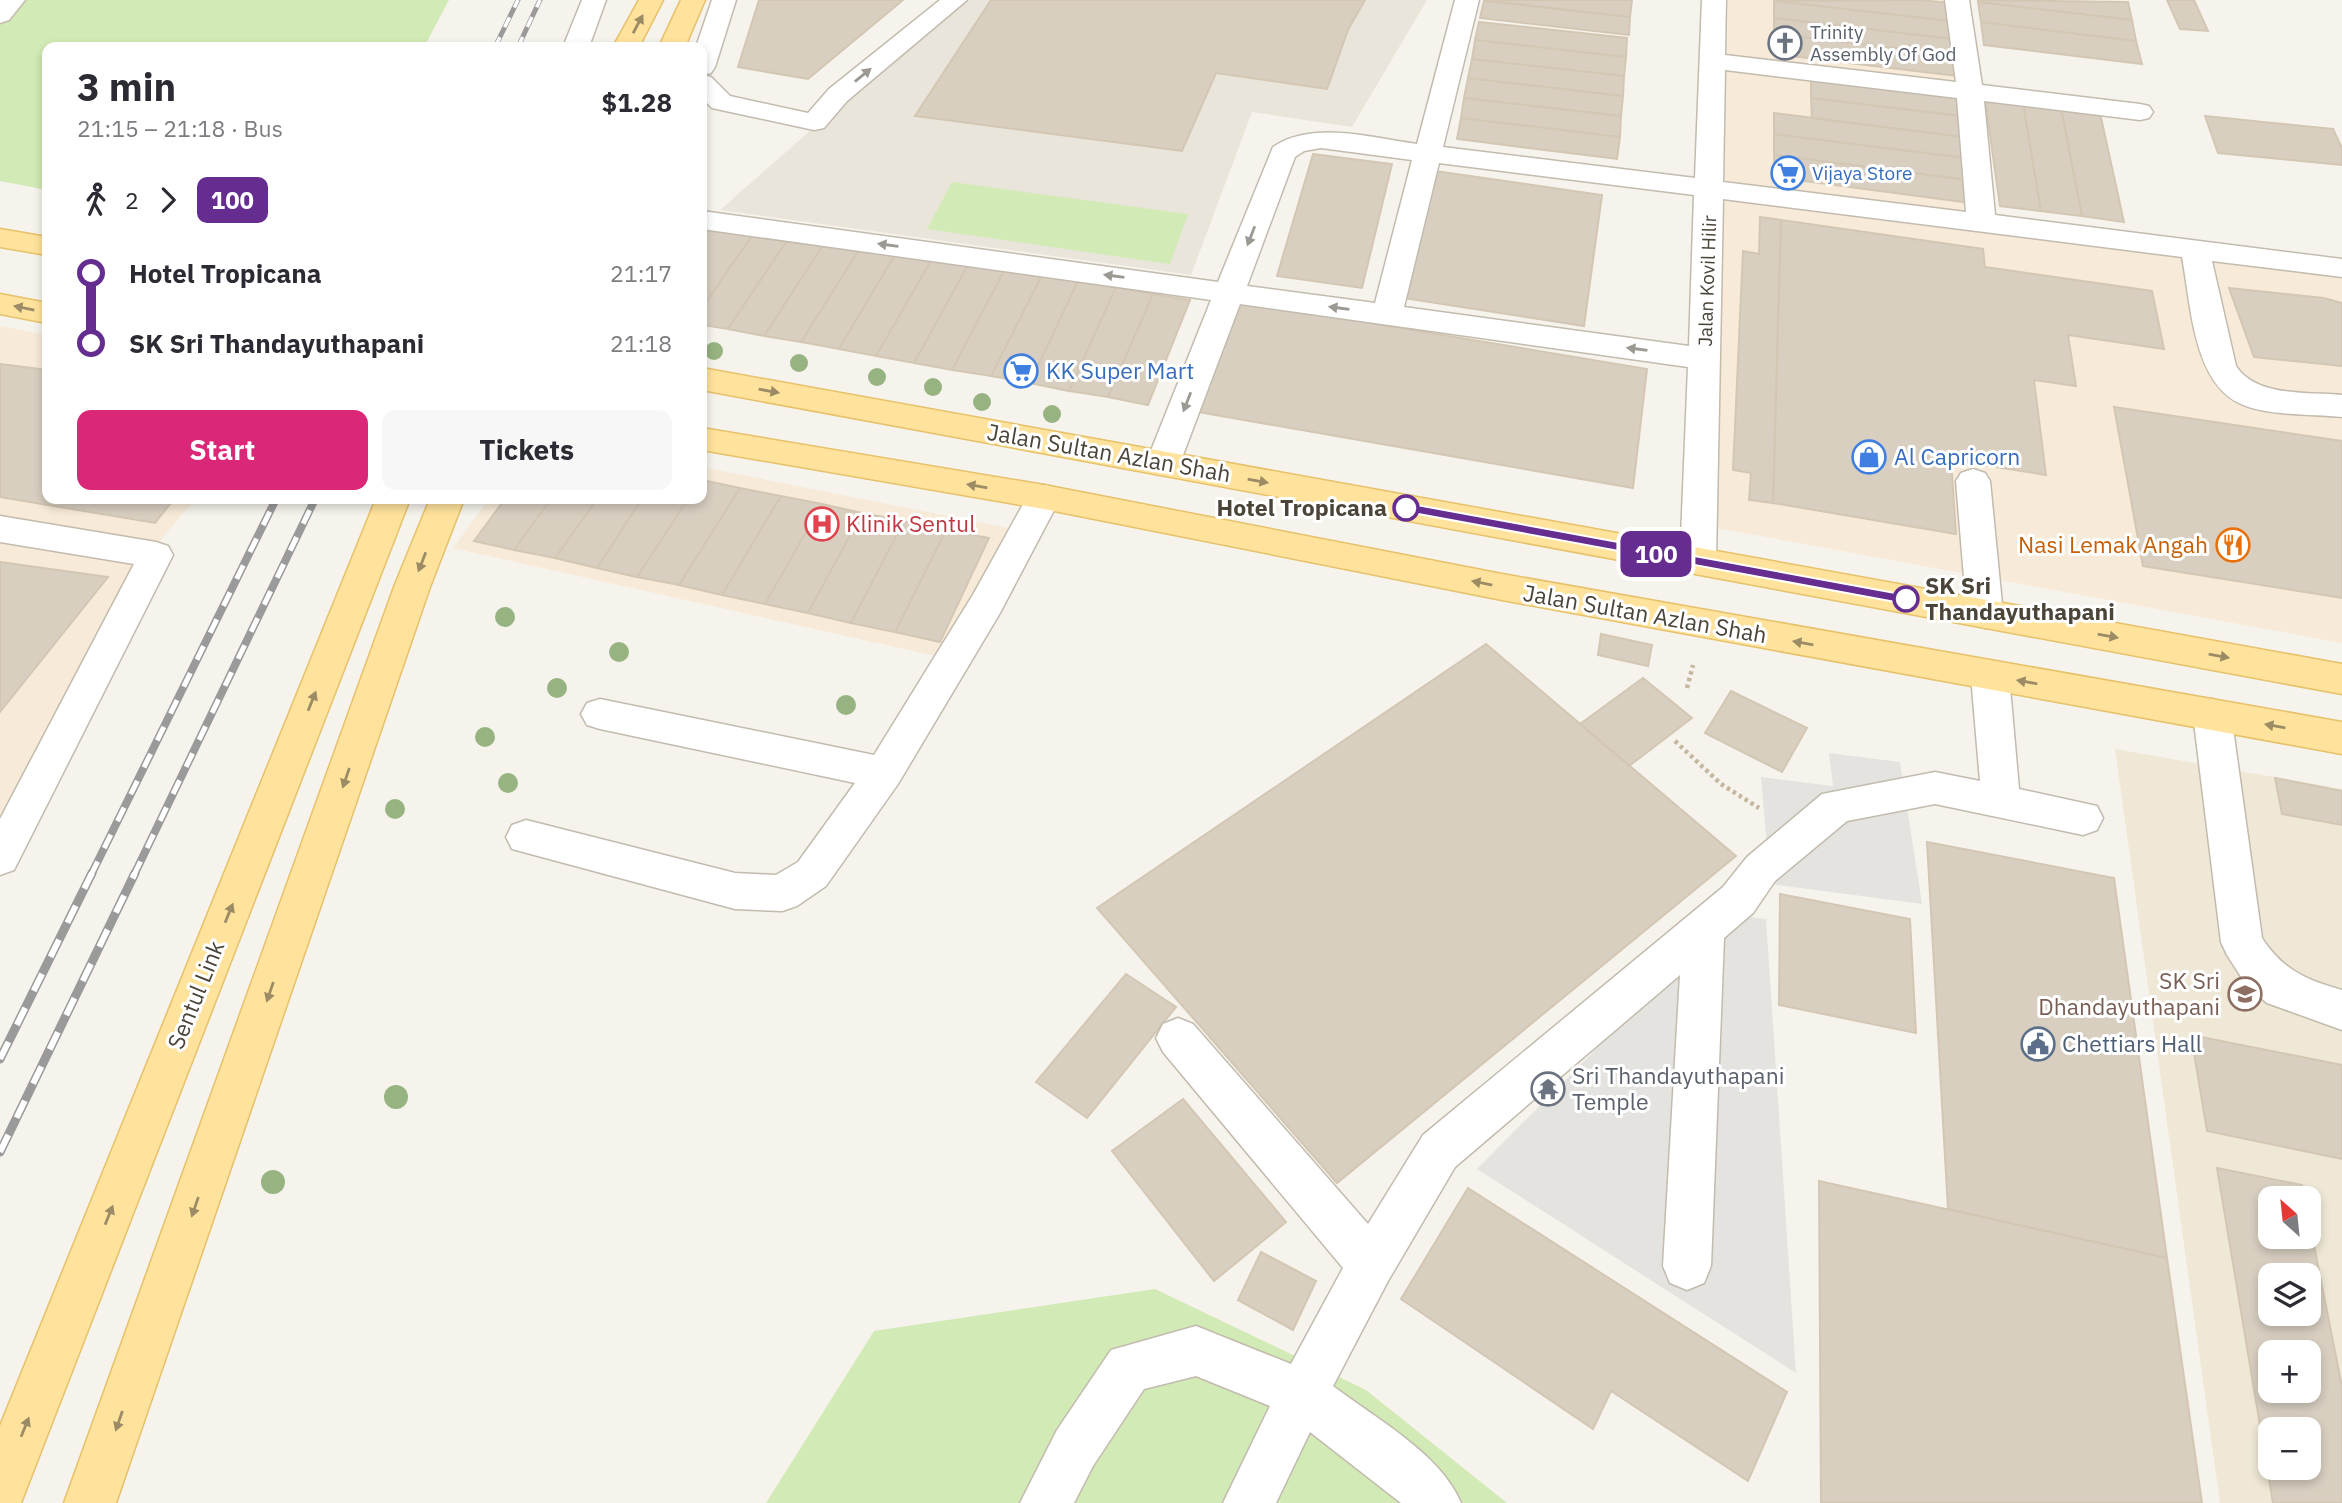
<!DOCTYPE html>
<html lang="en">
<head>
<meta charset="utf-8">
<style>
	body { margin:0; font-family:"IBM Plex Sans",sans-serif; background:#f7f7f7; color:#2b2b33; height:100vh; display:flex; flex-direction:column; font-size:26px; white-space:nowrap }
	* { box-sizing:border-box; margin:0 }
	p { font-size:23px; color:#7c7c81 }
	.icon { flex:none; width:38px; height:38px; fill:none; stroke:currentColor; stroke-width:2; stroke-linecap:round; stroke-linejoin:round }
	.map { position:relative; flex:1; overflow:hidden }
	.panel { position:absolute; left:42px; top:42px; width:665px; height:462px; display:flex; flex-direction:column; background:#fff; border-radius:14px; box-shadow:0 4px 10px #0003 }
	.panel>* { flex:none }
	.badge { padding:0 14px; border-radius:10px; font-size:24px; line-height:46px }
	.needle { width:46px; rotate:333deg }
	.tools { position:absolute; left:2258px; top:1186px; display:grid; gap:14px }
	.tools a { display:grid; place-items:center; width:63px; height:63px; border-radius:14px; background:#fff; box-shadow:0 4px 10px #0003; font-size:35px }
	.map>.badge { position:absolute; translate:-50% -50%; box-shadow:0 0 0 4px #fff }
	.legs { display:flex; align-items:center; gap:10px; height:77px; padding:0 35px; font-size:23px }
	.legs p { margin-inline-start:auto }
	.head { display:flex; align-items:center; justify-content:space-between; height:119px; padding:0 35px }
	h1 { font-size:38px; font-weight:700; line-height:52px }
	.button { display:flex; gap:14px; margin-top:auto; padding:14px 35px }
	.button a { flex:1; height:80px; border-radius:14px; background:#db2777; color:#fff; font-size:28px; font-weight:700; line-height:80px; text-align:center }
	.button a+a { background:#f7f7f7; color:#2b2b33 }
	ul { padding:0 35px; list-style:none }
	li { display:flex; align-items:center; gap:24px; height:70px; font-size:26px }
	li i { display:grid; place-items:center; width:10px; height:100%; margin:0 9px; background:currentColor }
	li i::after { content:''; width:18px; height:18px; margin:-9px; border:5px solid; border-radius:50%; background:#fff }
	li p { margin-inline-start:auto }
	li:first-child i { background:linear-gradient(#0000 50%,currentColor 0) }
	li:last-child i { background:linear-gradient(currentColor 50%,#0000 0) }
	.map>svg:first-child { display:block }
	.residential { fill:#eae5da }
	.commercial { fill:#f7ead8 }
	.education { fill:#efe8d6; fill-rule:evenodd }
	.green { fill:#d2eab5 }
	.parking { fill:#e5e3e0 }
	.building { fill:#d8cfc1; stroke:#d3c7b4; stroke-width:2; fill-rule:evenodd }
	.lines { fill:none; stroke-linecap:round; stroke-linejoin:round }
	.minor-casing { stroke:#c2bbae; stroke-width:3 }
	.major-casing { stroke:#e6c16a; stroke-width:3 }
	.path { stroke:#c4b79f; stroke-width:4.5; stroke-dasharray:3.5 3.5; stroke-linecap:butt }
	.minor { fill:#fff; fill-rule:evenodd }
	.major { fill:#ffe39c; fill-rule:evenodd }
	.rail-far2-casing { stroke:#9a9a9a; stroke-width:5 }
	.rail-far1-casing { stroke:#9a9a9a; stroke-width:8 }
	.rail-casing { stroke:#9a9a9a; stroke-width:9 }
	.rail-far2 { stroke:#fff; stroke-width:3.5; stroke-dasharray:11; stroke-linecap:butt }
	.rail-far1 { stroke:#fff; stroke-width:5; stroke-dasharray:15; stroke-linecap:butt }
	.rail { stroke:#fff; stroke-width:6; stroke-dasharray:19; stroke-linecap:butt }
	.tree { fill:#97b381 }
	.oneway { fill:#9c8c66 }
	.oneway2 { fill:#9c9892 }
	.line-1 { fill:#662d91; stroke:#fff; stroke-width:2 }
	.stop-1-dot { fill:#fff; stroke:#662d91; stroke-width:3.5 }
	.labels { text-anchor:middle; stroke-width:6; stroke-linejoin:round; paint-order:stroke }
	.far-worship-label { font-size:19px; fill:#5b616d; stroke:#fff; text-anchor:start }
	.far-shop-label { font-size:19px; fill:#366cbe; stroke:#fff; text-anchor:start }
	.far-street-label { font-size:19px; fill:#4b4439; stroke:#fff }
	.shop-label { font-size:23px; fill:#366cbe; stroke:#fff; text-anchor:start }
	.street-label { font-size:23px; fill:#4b4439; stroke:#fff }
	.stop-label { font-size:23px; font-weight:bold; fill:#4b4439; stroke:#fff; text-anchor:end }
	.health-label { font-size:23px; fill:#be3a42; stroke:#fff; text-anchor:start }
	.food-label { font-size:23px; fill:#c56008; stroke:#fff; text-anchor:end }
	.education-label { font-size:23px; fill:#785e54; stroke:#fff; text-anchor:end }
	.service-label { font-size:23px; fill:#4e5e75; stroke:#fff; text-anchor:start }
	.worship-label { font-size:23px; fill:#5b616d; stroke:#fff; text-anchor:start }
</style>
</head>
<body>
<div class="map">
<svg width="2342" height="1503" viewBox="0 0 2342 1503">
	<rect width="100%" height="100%" fill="#f6f3ec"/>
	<path class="residential" d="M959 0H1427L1352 127 1252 112 1191 275 720 210Z"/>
	<path class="commercial" d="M1728 0H1945L1975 230 2342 277V643L1717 528Z
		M0 326 47 335V499H195L141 563 0 834Z
		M702 467 1013 529 940 657 453 548 489 499H702Z"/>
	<path class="education" d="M2115 749 2342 789V1503H2220ZM2270 1199H2308V1237H2270ZM2270 1276H2308V1314H2270ZM2270 1353H2308V1391H2270ZM2270 1430H2308V1468H2270Z"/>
	<path class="green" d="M0 0H449L424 47H47V190L0 181Z
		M952 182 1188 214 1170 264 927 229Z
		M1155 1289 1366 1390 1507 1503H766L874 1331Z"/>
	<path class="parking" d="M1829 753 1900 762 1922 904 1770 884 1761 777 1833 786Z
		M1729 915 1766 919 1796 1373 1477 1169Z"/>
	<path class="building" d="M759 0H903L808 79 738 67Z
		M991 0H1365L1348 30 1327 89 1216 73 1182 151 915 116Z
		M1484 0H1632L1630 17Z
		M1921 0 1949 3 1951 21 1774 1Z
		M1978 0 2128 2 2132 20 1978 2Z
		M2167 0H2194L2208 31 2180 29Z
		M1484 1 1630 17 1629 35 1480 18Z
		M1774 1 1951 21 1953 39 1774 18Z
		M1978 2 2132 20 2136 41 1981 22Z
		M1774 18 1953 39 1955 55 1774 34Z
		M1479 22 1627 38 1626 57 1475 40Z
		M1981 22 2136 41 2142 64 1984 45Z
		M1774 34 1955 55 1958 76 1774 54Z
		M1475 40 1626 57 1624 76 1472 59Z
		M1472 59 1624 76 1623 96 1468 78Z
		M1468 78 1623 96 1621 116 1464 98Z
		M1811 78 1958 96 1961 116 1811 98Z
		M1464 98 1621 116 1620 137 1461 118Z
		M1811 98 1961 116 1963 137 1812 118Z
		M1985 99 2023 103 2041 211 2000 206Z
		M2023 103 2061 108 2082 216 2041 211Z
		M2061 108 2100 113 2124 222 2082 216Z
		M1774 113 1963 137 1966 158 1774 134Z
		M2205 116 2333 129 2342 148V165L2218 153Z
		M1461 118 1620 137 1617 159 1457 139Z
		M1774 134 1966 158 1968 180 1774 155Z
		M1313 154 1392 164 1362 288 1277 276Z
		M1774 155 1968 180 1971 203 1775 177Z
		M1435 171 1602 195 1584 326 1403 298Z
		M1760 217 1781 220 1773 503 1749 500 1751 473 1733 470 1743 251 1759 254Z
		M1781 220 1983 249 1985 267 2152 291 2164 349 2068 335 2076 386 2034 380 2046 475 1951 460 1956 534 1773 503Z
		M704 221 758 227 702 308V228Z
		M758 227 792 233 728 329 702 325V308Z
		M792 233 827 239 764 336 728 329Z
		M827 239 862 245 801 342 764 336Z
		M862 245 897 251 839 349 801 342Z
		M897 251 933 257 876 356 839 349Z
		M933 257 969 263 914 363 876 356Z
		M969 263 1005 269 952 370 914 363Z
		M1005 269 1042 275 991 376 952 370Z
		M1042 275 1078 281 1030 383 991 376Z
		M1078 281 1116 287 1069 391 1030 383Z
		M1116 287 1153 294 1108 397 1069 391Z
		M2229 288 2324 298 2342 303V366L2254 357Z
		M1153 294 1190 300 1148 405 1108 397Z
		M1238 301 1647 369 1633 488 1198 412Z
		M0 364 47 370V499H174L155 523 0 497Z
		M2114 407 2342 441V598L2143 566Z
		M702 480 740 488 679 585 637 577 688 499H702Z
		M740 488 781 496 722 595 679 585Z
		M781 496 822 504 765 604 722 595Z
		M505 499H551L514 550 474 541Z
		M551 499H597L555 558 514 550Z
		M597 499H642L597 568 555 558Z
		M642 499H688L637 577 597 568Z
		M822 504 862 513 808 613 765 604Z
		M862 513 904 521 851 623 808 613Z
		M904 521 946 530 895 632 851 623Z
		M946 530 989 538 940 642 895 632Z
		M0 562 108 577 0 712Z
		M1601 634 1652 645 1648 666 1598 655Z
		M1486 644 1736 856 1337 1183 1097 908Z
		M1643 678 1692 718 1629 766 1580 724Z
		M1731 691 1807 728 1782 772 1705 733Z
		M2275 778 2342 791V825L2282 814Z
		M1927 842 2114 878 2167 1258 1948 1209Z
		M1780 894 1910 919 1916 1033 1779 1005Z
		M1126 974 1176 1007 1087 1118 1036 1082Z
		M2191 1035 2342 1065V1159L2207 1131Z
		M1183 1099 1286 1222 1214 1281 1112 1151Z
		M2217 1168 2302 1185 2305 1199H2270V1237H2308V1215L2342 1387V1503H2273ZM2270 1276H2308V1314H2270ZM2270 1353H2308V1391H2270ZM2270 1430H2308V1468H2270Z
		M1819 1181 2167 1258 2202 1503H1821Z
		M1468 1188 1787 1392 1748 1481 1611 1391 1593 1429 1401 1299Z
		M1261 1252 1316 1281 1293 1330 1238 1300Z"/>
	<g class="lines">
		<defs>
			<path id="minor" d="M0 0H25L9 20 0 23Z
				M582 0H606L589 47H563Z
				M712 0H736L715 67 711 73 702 75V47H696Z
				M940 0H967L847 101 824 128 814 130 721 110 712 108 702 98V75L711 77 730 96 808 113 829 89Z
				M1455 0H1479L1443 147 1695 178 1702 0H1726L1725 55 1956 82 1945 0H1969L1982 85 2140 104 2149 106 2153 112 2149 118 2140 120 1984 101 1995 215 2342 259V277L2212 261 2236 366C2256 397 2308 392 2342 395V417C2314 414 2266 416 2241 404 2193 383 2191 304 2182 257L1723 199 1716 561 1710 570 1698 574 1686 570 1680 561 1688 367 1240 304 1180 463 1175 471 1163 475 1151 471 1146 463 1211 300 702 229V211L1218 282 1273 147C1313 120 1372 138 1417 144ZM1725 70 1957 98 1966 212 1723 182ZM1321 148 1412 160 1375 303 1247 286 1295 157 1304 151ZM1439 163 1694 195 1689 346 1404 307Z
				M1973 469 1985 473 1990 481 2003 614 1998 624 1985 628 1972 624 1967 614 1956 481 1961 473Z
				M1044 485 1056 488 1061 497 1000 613 898 784 826 886 797 906 782 911 735 909 512 849 506 837 512 825 526 820 735 873 776 875 798 862 855 783 600 729 587 725 581 714 587 703 600 699 874 755 974 593 1032 488Z
				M0 516 156 542 168 546 173 555 14 870 0 875V819L134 564 0 542Z
				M1990 661 2003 666 2009 676 2019 789 2097 806 2103 818 2097 830 2083 835 1935 804 1847 821 1775 881 1753 913 1724 938 1711 1266 1704 1283 1687 1290 1670 1283 1663 1266 1680 975 1455 1167 1388 1281 1333 1386C1375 1418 1441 1454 1461 1503H1401L1310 1432 1276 1503H1223L1270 1406 1196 1376 1144 1389 1093 1466 1074 1503H1020L1057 1430 1111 1350 1196 1326 1291 1364 1343 1268 1163 1052 1156 1038 1163 1024 1178 1018 1193 1024 1368 1224 1423 1135 1723 887 1747 857 1822 794 1935 772 1980 781 1971 676 1977 666Z
				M2212 699 2225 703 2231 714 2262 938C2283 970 2306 980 2342 990V1030L2267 1003 2247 986 2227 955 2221 942 2193 714 2199 703Z"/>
			<path id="major" d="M639 0H663L639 47H613Z
				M681 0H705L685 47H659Z
				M0 229 47 237V255L0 247Z
				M0 294 47 303V323L0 314Z
				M702 368 2342 664V694L702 390Z
				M702 428 1044 485 1502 574 2342 722V754L1502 600 1044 509 702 450Z
				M376 499H410L26 1490 21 1503H0V1426Z
				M430 499H464L430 587 116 1503H64L394 587Z"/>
		</defs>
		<use href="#minor" class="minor-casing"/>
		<use href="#major" class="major-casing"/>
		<path class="path" d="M1687 688 1693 665
			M1675 741 1721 784 1759 808"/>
		<use href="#minor" class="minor"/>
		<use href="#major" class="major"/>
		<defs>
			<path id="rail-far2" d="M495 47 518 0
				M518 47 540 0"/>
			<path id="rail-far1" d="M91 875 276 499
				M134 875 315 499"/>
			<path id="rail" d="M0 1059 92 873
				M0 1152 135 873"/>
		</defs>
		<use href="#rail-far2" class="rail-far2-casing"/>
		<use href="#rail-far1" class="rail-far1-casing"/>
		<use href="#rail" class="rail-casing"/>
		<use href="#rail-far2" class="rail-far2"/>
		<use href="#rail-far1" class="rail-far1"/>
		<use href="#rail" class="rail"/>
	</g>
	<g class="tree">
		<circle cx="714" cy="351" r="9"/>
		<circle cx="799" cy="363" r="9"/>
		<circle cx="877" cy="377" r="9"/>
		<circle cx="933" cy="387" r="9"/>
		<circle cx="982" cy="402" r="9"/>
		<circle cx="1052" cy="414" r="9"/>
		<circle cx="505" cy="617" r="10"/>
		<circle cx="619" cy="652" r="10"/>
		<circle cx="557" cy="688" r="10"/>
		<circle cx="846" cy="705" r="10"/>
		<circle cx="485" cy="737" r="10"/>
		<circle cx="508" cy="783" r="10"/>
		<circle cx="395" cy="809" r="10"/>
		<circle cx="396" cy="1097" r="12"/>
		<circle cx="273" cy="1182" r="12"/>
	</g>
	<defs><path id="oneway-solid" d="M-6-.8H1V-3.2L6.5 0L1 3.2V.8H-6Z" transform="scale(1.75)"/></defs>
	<g class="oneway">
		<use href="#oneway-solid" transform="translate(638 24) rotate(-62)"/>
		<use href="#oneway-solid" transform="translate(24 308) rotate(-169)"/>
		<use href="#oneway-solid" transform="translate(769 391) rotate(10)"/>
		<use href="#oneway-solid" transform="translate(1258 481) rotate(10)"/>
		<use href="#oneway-solid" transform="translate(977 486) rotate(-170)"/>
		<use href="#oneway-solid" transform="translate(422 562) rotate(111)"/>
		<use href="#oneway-solid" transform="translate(1482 583) rotate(-169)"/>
		<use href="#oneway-solid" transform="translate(2108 636) rotate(10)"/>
		<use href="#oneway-solid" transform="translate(1803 643) rotate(-170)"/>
		<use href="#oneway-solid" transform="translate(2219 656) rotate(10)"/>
		<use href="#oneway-solid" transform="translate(2027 682) rotate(-170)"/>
		<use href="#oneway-solid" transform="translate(312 701) rotate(-68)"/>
		<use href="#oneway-solid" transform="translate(2275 726) rotate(-170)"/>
		<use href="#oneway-solid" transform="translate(346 778) rotate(109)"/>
		<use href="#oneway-solid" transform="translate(229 913) rotate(-68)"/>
		<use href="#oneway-solid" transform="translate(270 992) rotate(109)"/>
		<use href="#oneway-solid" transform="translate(195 1207) rotate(109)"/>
		<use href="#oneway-solid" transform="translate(109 1215) rotate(-68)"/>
		<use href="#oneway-solid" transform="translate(119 1421) rotate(109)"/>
		<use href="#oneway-solid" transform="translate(25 1427) rotate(-68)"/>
	</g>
	<g class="oneway2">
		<use href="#oneway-solid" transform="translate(863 75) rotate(-39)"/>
		<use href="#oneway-solid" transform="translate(1251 236) rotate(111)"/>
		<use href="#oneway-solid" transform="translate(888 245) rotate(-172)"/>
		<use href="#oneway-solid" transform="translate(1114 276) rotate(-172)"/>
		<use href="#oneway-solid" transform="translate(1339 308) rotate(-172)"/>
		<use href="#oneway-solid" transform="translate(1637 349) rotate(-172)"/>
		<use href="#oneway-solid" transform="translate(1187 402) rotate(111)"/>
	</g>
	<path class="line-1" d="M1406 503 1906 595 1913 599 1906 604 1402 511 1400 508Z"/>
	<defs>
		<symbol id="church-ring" viewBox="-11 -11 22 22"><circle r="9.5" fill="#fff" stroke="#6b7280" stroke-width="1.5"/><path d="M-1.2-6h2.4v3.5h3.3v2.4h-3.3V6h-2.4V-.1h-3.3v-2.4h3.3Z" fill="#6b7280"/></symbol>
		<symbol id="supermarket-ring" viewBox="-11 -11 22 22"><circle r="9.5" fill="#fff" stroke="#3f7fe0" stroke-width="1.5"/><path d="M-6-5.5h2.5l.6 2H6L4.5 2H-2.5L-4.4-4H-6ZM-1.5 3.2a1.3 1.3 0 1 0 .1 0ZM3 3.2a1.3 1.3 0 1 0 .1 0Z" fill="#3f7fe0"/></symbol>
		<symbol id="shop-ring" viewBox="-11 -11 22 22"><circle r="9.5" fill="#fff" stroke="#3f7fe0" stroke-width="1.5"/><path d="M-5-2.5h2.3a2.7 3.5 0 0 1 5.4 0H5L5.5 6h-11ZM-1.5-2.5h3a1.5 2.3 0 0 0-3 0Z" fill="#3f7fe0"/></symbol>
		<symbol id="hospital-ring" viewBox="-11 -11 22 22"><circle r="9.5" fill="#fff" stroke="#e0444e" stroke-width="1.5"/><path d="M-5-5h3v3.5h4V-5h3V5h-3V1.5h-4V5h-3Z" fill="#e0444e"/></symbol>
		<symbol id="restaurant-ring" viewBox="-11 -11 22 22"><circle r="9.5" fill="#fff" stroke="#e8710a" stroke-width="1.5"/><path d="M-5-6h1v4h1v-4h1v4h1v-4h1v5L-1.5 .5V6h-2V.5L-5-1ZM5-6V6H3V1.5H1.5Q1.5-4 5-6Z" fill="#e8710a"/></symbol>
		<symbol id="school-ring" viewBox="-11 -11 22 22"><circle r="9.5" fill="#fff" stroke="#8d6e63" stroke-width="1.5"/><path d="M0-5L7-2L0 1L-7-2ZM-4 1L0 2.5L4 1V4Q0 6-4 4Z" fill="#8d6e63"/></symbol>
		<symbol id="civic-ring" viewBox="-11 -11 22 22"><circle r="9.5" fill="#fff" stroke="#5c6f8a" stroke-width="1.5"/><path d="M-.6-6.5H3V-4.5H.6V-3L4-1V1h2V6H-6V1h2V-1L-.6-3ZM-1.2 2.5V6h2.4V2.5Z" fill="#5c6f8a"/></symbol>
		<symbol id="temple-ring" viewBox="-11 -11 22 22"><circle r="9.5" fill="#fff" stroke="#6b7280" stroke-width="1.5"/><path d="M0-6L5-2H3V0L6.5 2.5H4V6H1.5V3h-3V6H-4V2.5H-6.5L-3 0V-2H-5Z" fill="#6b7280"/></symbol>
	</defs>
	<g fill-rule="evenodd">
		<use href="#church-ring" x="1766" y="24" width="38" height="38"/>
		<use href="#supermarket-ring" x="1769" y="154" width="38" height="38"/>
		<use href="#supermarket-ring" x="1002" y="352" width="38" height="38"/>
		<use href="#shop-ring" x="1850" y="438" width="38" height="38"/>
		<use href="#hospital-ring" x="803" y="505" width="38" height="38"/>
		<use href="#restaurant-ring" x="2214" y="526" width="38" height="38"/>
		<use href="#school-ring" x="2226" y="975" width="38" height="38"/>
		<use href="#civic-ring" x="2019" y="1025" width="38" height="38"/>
		<use href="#temple-ring" x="1529" y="1070" width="38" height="38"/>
	</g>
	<g class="stop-1-dot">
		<circle cx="1406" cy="508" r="12"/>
		<circle cx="1906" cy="599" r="12"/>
	</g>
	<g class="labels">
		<g class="far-worship-label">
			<text x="1810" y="39">Trinity<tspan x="1810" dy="22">Assembly Of God</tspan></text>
		</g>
		<g class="far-shop-label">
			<text x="1812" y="180">Vijaya Store</text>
		</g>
		<g class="far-street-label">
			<text transform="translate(1707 281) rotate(-88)" y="7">Jalan Kovil Hilir</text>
		</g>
		<g class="shop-label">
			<text x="1046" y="379">KK Super Mart</text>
			<text x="1894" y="465">Al Capricorn</text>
		</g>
		<g class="street-label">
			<text transform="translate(1109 453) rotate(10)" y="8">Jalan Sultan Azlan Shah</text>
			<text transform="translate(1645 614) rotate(10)" y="8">Jalan Sultan Azlan Shah</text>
			<text transform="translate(196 995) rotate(-68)" y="8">Sentul Link</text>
		</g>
		<g class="stop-label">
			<text x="1387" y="516">Hotel Tropicana</text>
			<text x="1925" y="594" text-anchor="start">SK Sri<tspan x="1925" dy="26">Thandayuthapani</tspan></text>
		</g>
		<g class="health-label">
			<text x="846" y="532">Klinik Sentul</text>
		</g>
		<g class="food-label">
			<text x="2208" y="553">Nasi Lemak Angah</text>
		</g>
		<g class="education-label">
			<text x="2220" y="989">SK Sri<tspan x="2220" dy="26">Dhandayuthapani</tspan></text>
		</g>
		<g class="service-label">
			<text x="2062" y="1052">Chettiars Hall</text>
		</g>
		<g class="worship-label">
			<text x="1572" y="1084">Sri Thandayuthapani<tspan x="1572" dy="26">Temple</tspan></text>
		</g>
	</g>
</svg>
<div class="tools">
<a><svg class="needle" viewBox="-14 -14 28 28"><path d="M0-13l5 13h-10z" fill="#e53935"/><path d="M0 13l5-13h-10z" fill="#7c7c81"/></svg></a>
<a><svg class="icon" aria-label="layers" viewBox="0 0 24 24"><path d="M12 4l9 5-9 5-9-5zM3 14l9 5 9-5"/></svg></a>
<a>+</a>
<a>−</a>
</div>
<b class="badge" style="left:1656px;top:554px;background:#662d91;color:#fff">100</b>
<section class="panel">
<div class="head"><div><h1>3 min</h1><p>21:15 – 21:18 · Bus</p></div><b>$1.28</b></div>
<div class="legs"><svg class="icon" aria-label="walk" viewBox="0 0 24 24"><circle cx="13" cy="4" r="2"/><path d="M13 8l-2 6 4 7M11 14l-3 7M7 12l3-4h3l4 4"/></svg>2<svg class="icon" aria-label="forward" viewBox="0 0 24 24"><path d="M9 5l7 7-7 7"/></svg><b class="badge" style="background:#662d91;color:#fff">100</b></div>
<ul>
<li><i style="color:#662d91"></i><b>Hotel Tropicana</b><p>21:17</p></li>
<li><i style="color:#662d91"></i><b>SK Sri Thandayuthapani</b><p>21:18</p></li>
</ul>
<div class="button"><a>Start</a><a>Tickets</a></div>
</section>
</div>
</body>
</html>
